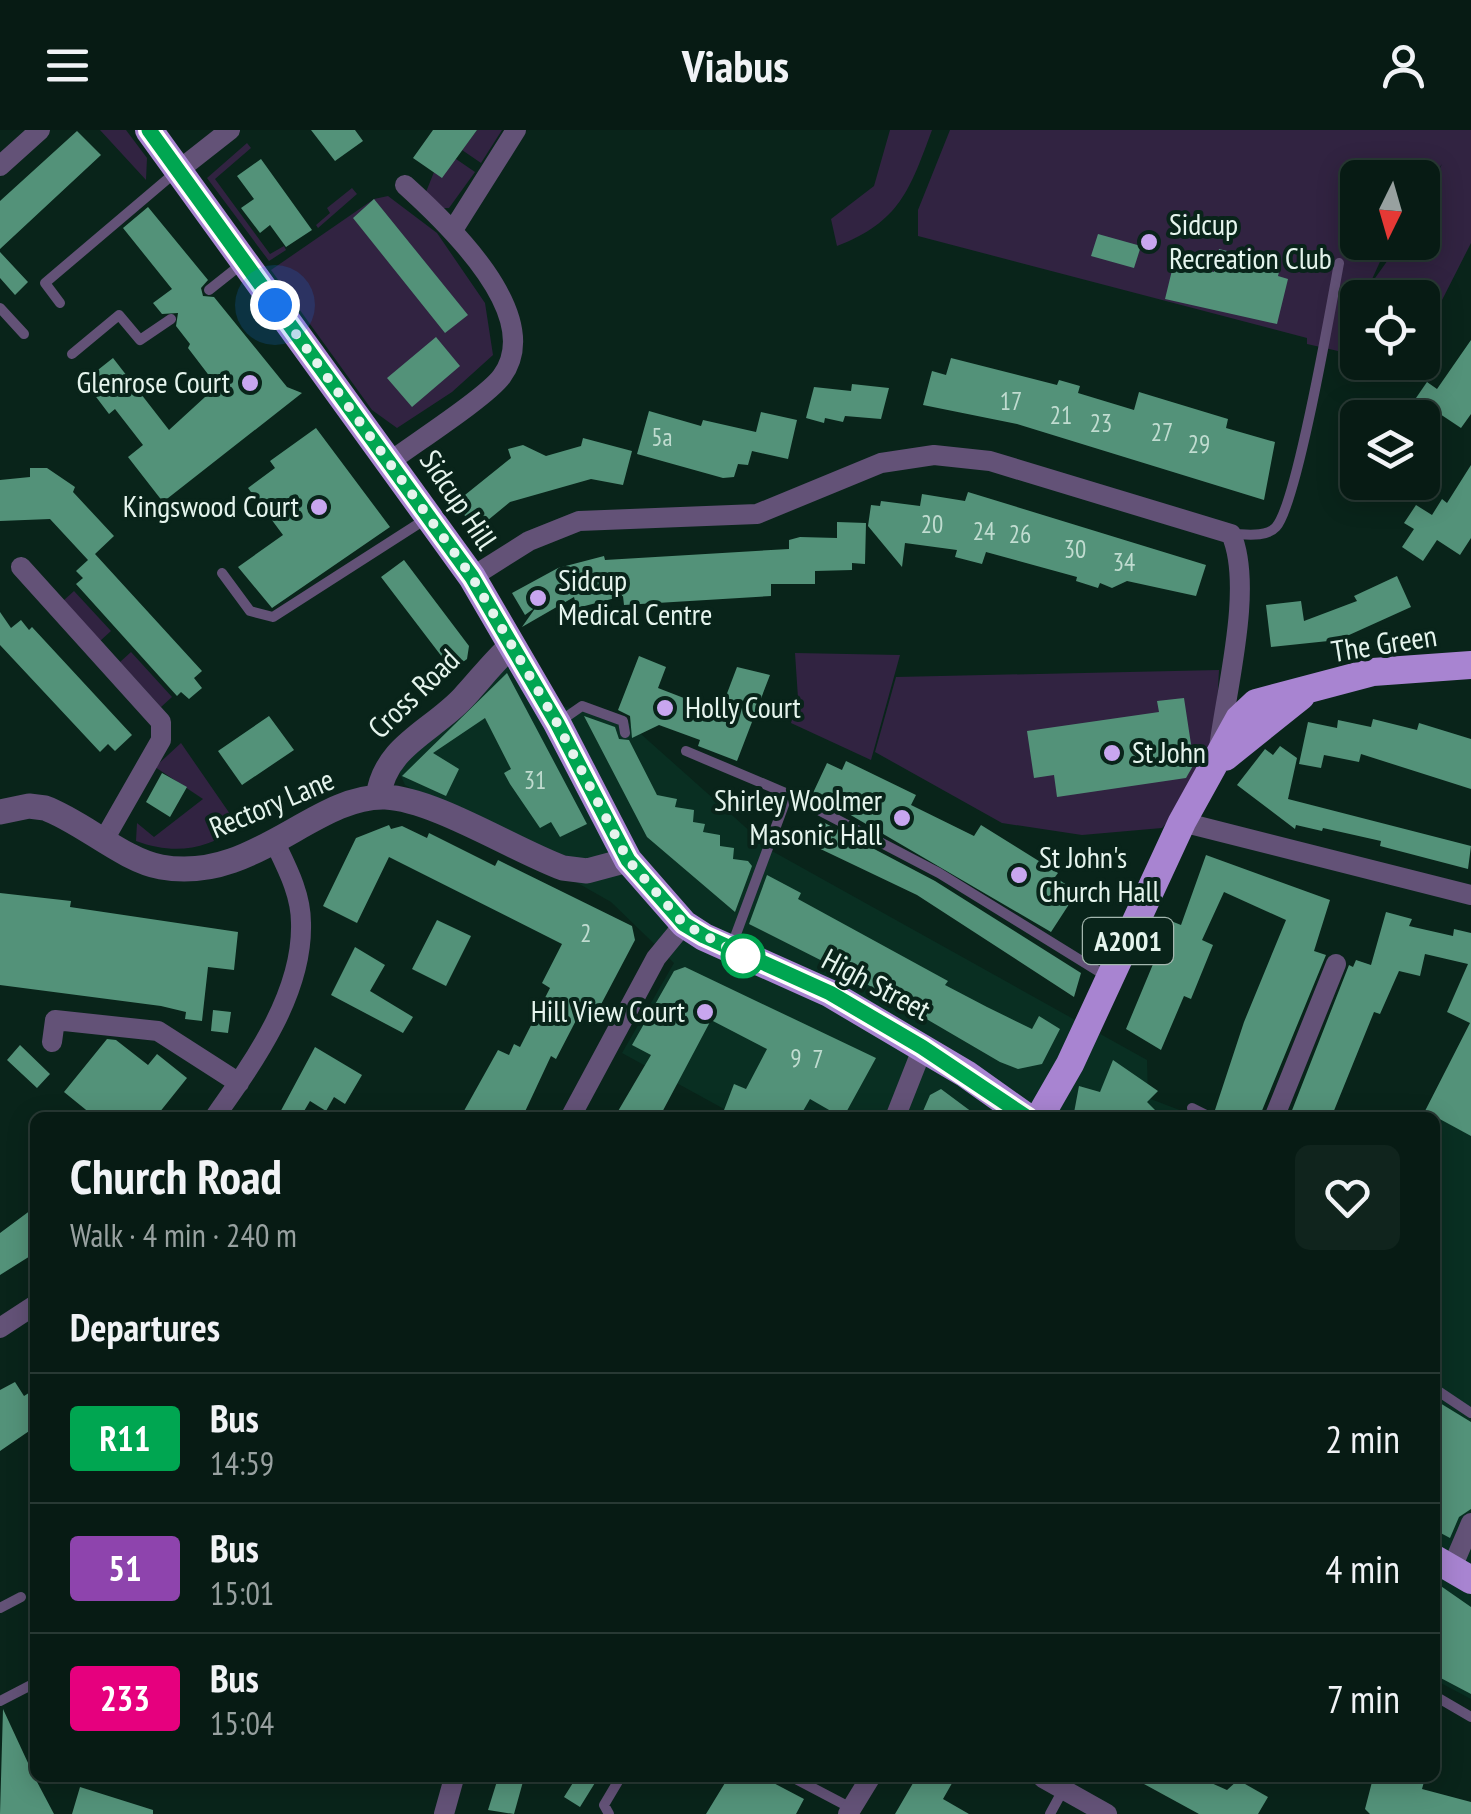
<!DOCTYPE html>
<html lang="en">
<head>
<meta charset="utf-8">
<style>
	body { margin:0; font-family:"PT Sans Narrow",sans-serif; background:#10241d; color:#f1f3f6; height:100vh; display:flex; flex-direction:column; font-size:38px; white-space:nowrap }
	* { box-sizing:border-box; margin:0 }
	p { font-size:32px; color:#98a1a0 }
	.icon { flex:none; width:55px; height:55px; fill:none; stroke:currentColor; stroke-width:2; stroke-linecap:round; stroke-linejoin:round }
	.map { position:relative; flex:1; overflow:hidden }
	.side { position:absolute; left:30px; top:982px; width:1410px; height:670px; display:flex; flex-direction:column; background:#071b14; border-radius:15px; box-shadow:0 5px 25px #0003,0 0 0 2px #283934 }
	.side>* { flex:none }
	.badge { padding:0 20px; border-radius:8px; font-size:35px; line-height:65px }
	.needle { width:65px; rotate:185deg }
	.buttons { position:absolute; left:1340px; top:30px; display:grid; gap:20px }
	.buttons a { display:grid; place-items:center; width:100px; height:100px; border-radius:15px; background:#071b14; box-shadow:0 5px 25px #0003,0 0 0 2px #283934; font-size:50px }
	.you { position:absolute; width:50px; height:50px; margin:-25px; border:8px solid #fff; border-radius:50%; background:#1a73e8; box-shadow:0 0 0 15px #1a73e833 }
	.map>.badge { position:absolute; translate:-50% -50%; box-shadow:0 0 0 5px #fff }
	h2 { padding:0 40px; font-size:38px; line-height:90px }
	.round { display:grid; place-items:center; flex:none; width:105px; height:105px; border-radius:15px; background:#10241d }
	.head { display:flex; align-items:center; justify-content:space-between; height:170px; padding:0 40px }
	h1 { font-size:48px; font-weight:700; line-height:75px }
	ul { padding:0; list-style:none }
	li { display:flex; align-items:center; gap:30px; height:130px; padding:0 40px; border-top:2px solid #283934 }
	li div { flex:1 }
	li b { display:block; font-size:38px }
	li em { font-style:normal }
	li .badge { min-width:110px; font-weight:700; text-align:center }
	header { display:flex; justify-content:space-between; align-items:center; height:130px; padding:0 40px; background:#071b14; font-size:45px; font-weight:700 }
	.map>svg:first-child { display:block }
	.built { fill:#092f22 }
	.green { fill:#312341; fill-rule:evenodd }
	.building { fill:#539279 }
	.lines { fill:none; stroke-linecap:round; stroke-linejoin:round }
	.service { stroke:#635277; stroke-width:10 }
	.minor { stroke:#635277; stroke-width:20 }
	.tertiary { stroke:#635277; stroke-width:25 }
	.primary { stroke:#a884d1; stroke-width:28 }
	.line-casing { stroke:#fff; stroke-width:22 }
	.line { stroke:#00a651; stroke-width:15 }
	.walk { stroke:#e5f4ed; stroke-width:10; stroke-dasharray:0 18 }
	.poi-dot { fill:#c8a6ef; stroke:#09241a; stroke-width:4 }
	.stop-dot { fill:#fff; stroke:#00a651; stroke-width:5 }
	.labels { text-anchor:middle; stroke-width:8; stroke-linejoin:round; paint-order:stroke }
	.number-label { font-size:25px; fill:#c0dcd0 }
	.shield { fill:#09241a; stroke:#a3b6ae; stroke-width:2.5 }
	.shield-label { font-size:28px; font-weight:bold; fill:#e5f4ed }
	.poi-label { font-size:30px; fill:#e5f4ed; stroke:#09241a; text-anchor:start }
	.street-label { font-size:30px; fill:#e5f4ed; stroke:#09241a }
</style>
</head>
<body>
<header><svg class="icon" aria-label="menu" viewBox="0 0 24 24"><path d="M4 6h16M4 12h16M4 18h16"/></svg>Viabus<svg class="icon" aria-label="person" viewBox="0 0 24 24"><circle cx="12" cy="8" r="4"/><path d="M4 21q1-7 8-7t8 7"/></svg></header>
<div class="map">
<svg width="1471" height="1684" viewBox="0 0 1471 1684">
	<rect width="100%" height="100%" fill="#09241a"/>
	<path class="built" d="M509 534 561 576 623 588 772 721 1147 930 1148 968 1198 987H721L724 979 622 923 674 833 611 772 405 655 399 642 407 621Z
		M1471 895V1569L1435 1550V988H1421Z"/>
	<path class="green" d="M100 0H126L147 28 146 50Z
		M477 0H502L481 33 462 20Z
		M890 0H932C910 59 900 92 837 116L831 89 874 56Z
		M950 0H1471V113L1440 174 1423 181 1422 168H1358L1357 208 1347 223 1307 214V208L918 106V80ZM1442 34 1423 72 1422 112 1400 113 1368 158 1389 112H1358V48H1422L1423 60Z
		M247 13 251 18 215 49 270 124 284 116 286 120 269 131 207 48Z
		M456 29 475 42 449 78H441L426 62 434 42Z
		M352 58 357 64 318 98 316 95 330 83 327 78Z
		M388 66 437 103 485 173 493 225 452 262 397 298 372 280 271 140 374 69Z
		M74 461 111 501 100 511 63 471Z
		M131 522 172 567 161 577 120 532Z
		M795 523 900 525 871 630 791 593 798 568Z
		M1219 540 1216 596 1194 661 1162 698 1082 705 1002 693 875 622 896 547Z
		M181 613 239 697C206 720 174 725 136 711L137 693 154 707 203 669 155 637Z"/>
	<path class="building" d="M311 0H355L363 11 335 31Z
		M433 0H477L442 48 413 28Z
		M77 1 101 25 0 119V71Z
		M261 29 312 100 286 117 270 95 260 103 241 78 254 69 237 46Z
		M374 69 468 185 445 203 353 88Z
		M148 77 208 150 201 158 203 166 214 167 287 257 302 263 163 372 128 327 143 315 115 279 109 284 84 251 113 228 169 300 217 256 188 218 190 214 176 196 178 183 162 184 153 173 172 159 123 98Z
		M1098 104 1141 116 1134 138 1091 126Z
		M1219 119 1281 134 1278 146 1288 149 1277 194 1165 169 1174 132 1214 142Z
		M0 122 28 152 15 165 0 148Z
		M436 207 460 236 412 277 387 248Z
		M1471 210V284L1461 298 1416 268 1427 252 1437 259Z
		M951 228 1057 255 1059 250 1080 256 1078 263 1134 280 1139 262 1228 289 1226 298 1275 312 1264 370 1017 294 923 275 932 241 946 245Z
		M852 254 889 258 881 289 845 286 843 292 825 288 824 293 806 288 814 257 851 261Z
		M649 281 701 296 703 290 756 302 761 282 797 290 788 329 752 321 748 335 738 334 734 347 723 348 637 324Z
		M316 298 390 397 272 478 238 437 283 405 248 358 275 338 270 331Z
		M583 308 632 321 623 355 591 349 510 372 476 400 455 373 511 328 508 319 523 315 546 326 581 316Z
		M1471 335V408L1460 425 1437 410 1423 431 1402 417 1414 399 1404 393 1416 375 1432 385 1442 369 1447 373Z
		M30 338H47L75 357 73 362 114 406 95 424 202 541 194 548 202 558 189 569 181 562 177 566 76 454 83 448 76 441 88 430 50 389 0 391V350L30 347Z
		M968 362 1206 435 1196 466 1127 451 1112 458 1100 453 1098 458 1076 451 1077 447 986 422 982 434 955 427 957 420 905 413 902 437 868 396 871 375 880 376 881 371 920 376 922 364 965 371Z
		M837 392 866 393 865 434 852 433V440L815 441V454H771V466L624 475 623 466 577 478 574 467 522 497 536 477 525 485 512 463 558 438 604 426 605 430 789 419V410L800 407 837 408Z
		M404 430 469 516 467 529 452 540 381 447Z
		M1397 446 1411 477 1338 510 1271 517 1266 475 1301 471 1304 491 1357 471 1354 466Z
		M0 482 11 498 21 490 29 500 32 497 132 605 115 621 108 614 100 622 0 515Z
		M639 526 666 537 658 558 720 582 737 537 770 545 737 631 698 616 700 610 659 595 632 608 630 586 618 580Z
		M507 543 587 694 560 707 551 692 540 698 510 654 504 643 511 639 485 588 433 623 459 639 446 666 402 646Z
		M1184 568 1194 634 1186 648 1057 667 1054 645 1034 648 1027 601 1159 582 1157 571Z
		M269 586 294 620 242 655 218 621Z
		M584 586 615 597 619 609 629 610 657 665 677 669 675 677 694 680 693 692 705 694 703 702 720 705V716L734 718 733 729 748 731 752 736 735 782 647 707Z
		M1373 589 1417 600 1419 593 1471 609V659L1361 624 1359 632 1324 625 1321 638 1299 634 1308 592 1337 598 1338 590 1371 597Z
		M1280 616 1297 628 1288 669 1471 716 1468 739 1380 716 1381 711 1323 698 1322 701 1296 695 1295 699 1237 655 1265 619 1273 625Z
		M846 631 916 665 911 675 974 706 981 695 1058 743 1055 747 1077 762 1051 802 813 663 827 633 842 640Z
		M162 643 187 657 170 687 146 672Z
		M821 691 935 751 1081 843 1074 867 917 765 810 714Z
		M389 695 391 699 402 696 427 708 429 703 495 736 498 730 632 796 635 810 597 882 584 875 556 929 551 926 522 988H460L498 920 509 925 514 914 520 917 550 858 542 853 562 814 389 727 357 793 323 776 356 708Z
		M1206 725 1330 770 1314 821 1326 825 1261 983 1253 980 1250 988H1221L1215 980 1244 892 1286 790 1224 762 1202 810 1213 815 1191 869 1184 866 1161 920 1126 899 1171 791 1181 795Z
		M767 745 801 763 798 769 948 851 945 855 987 877 1032 899 1039 886 1060 899 1042 934 1018 939 1000 932 858 849 749 794Z
		M0 763 71 771 70 777 238 802 234 840 208 837 202 891 185 889 186 882 161 876 0 855Z
		M1386 782 1412 789 1409 796 1453 806 1454 799 1471 803V1006L1425 981 1470 893 1447 882 1468 834 1425 824 1420 846 1399 841 1380 884 1374 882 1331 988H1289L1349 835 1353 837 1356 830 1371 835Z
		M437 790 471 806 446 856 412 839Z
		M355 817 385 835 370 861 413 887 403 903 331 865Z
		M685 837 876 928 843 988 810 969 799 988H721L734 954 746 959 767 919 711 890 659 988H614L651 925 632 915 674 841Z
		M213 880 231 882 228 903 211 901Z
		M107 909 116 910 148 935 157 924 187 948 155 988H96L64 962Z
		M20 915 50 944 37 958 7 930Z
		M315 917 362 945 345 974 334 967 326 981 310 971 300 988H277Z
		M1113 930 1158 961 1147 972 1163 988H1073L1079 956 1100 962Z
		M941 959 980 988H920L930 965Z
		M35 1077V1123L0 1145V1103Z
		M15 1252 24 1266 35 1259V1297L0 1321V1260Z
		M1435 1270 1471 1292V1379L1459 1387 1450 1408 1435 1400Z
		M1435 1452 1471 1477V1564L1435 1545Z
		M3 1579 35 1648 54 1684H0Z
		M498 1648H524L514 1684 488 1680Z
		M576 1648H598L580 1677 564 1667Z
		M728 1648H764L804 1669 796 1684H706Z
		M916 1648H955L943 1669 969 1684H895Z
		M1133 1648H1200L1227 1660 1238 1650 1268 1667 1258 1684H1199Z
		M1373 1648H1425L1422 1659 1471 1672V1684H1370L1365 1679Z
		M80 1657 153 1680V1684H72Z"/>
	<g class="lines">
		<path class="service" d="M209 160 243 133
			M60 173 45 153 177 41
			M0 178 24 204
			M72 224 119 185 140 210 171 189
			M1231 404C1244 404 1266 408 1276 397 1297 374 1331 176 1339 133
			M222 443 250 481 273 487 429 387
			M559 592 582 576 623 591 625 603
			M686 621 788 664
			M732 815 788 664 939 743 1106 846
			M1192 978 1212 988
			M1435 1259 1471 1283
			M0 1478 21 1467
			M1435 1566 1471 1587
			M0 1571 35 1553
			M794 1648 851 1678
			M609 1684 604 1675 620 1648
			M1050 1684 1063 1660"/>
		<path class="minor" d="M0 36 40 0
			M179 40 230 0
			M453 100 516 0
			M391 331C415 313 488 266 502 246 546 185 446 92 405 55
			M21 437 161 592V610L105 708
			M472 447 529 411 579 391 757 384 881 333 934 325 990 331 1231 404C1254 456 1226 560 1219 618
			M1182 692 1471 765
			M52 912 55 890 158 901 239 953
			M214 988C253 933 303 864 301 793 301 764 287 738 275 713
			M570 988 656 828 684 794
			M895 988 923 917
			M1274 988 1336 834
			M0 1198 35 1175
			M1451 1440 1471 1393
			M1043 1648 1107 1684
			M444 1684 454 1648
			M848 1684 870 1648"/>
		<path class="tertiary" d="M378 667C385 616 431 602 463 568 479 551 493 532 511 516
			M0 682 29 676 45 678C83 692 123 730 161 737 253 754 314 665 385 667 434 669 514 720 563 738L587 741 628 730"/>
		<path class="primary" d="M149 0 472 447 557 593 628 730 684 794 704 807 829 863 966 944 1028 988
			M1225 627 1301 566
			M1039 988 1070 934 1182 692 1239 589 1256 573 1373 542 1471 535
			M1435 1429 1471 1450"/>
	</g>
	<g class="lines">
		<defs>
			<path id="line" d="M149 0 472 447 557 593 628 730 684 794 704 806 830 863 922 917 1028 988"/>
		</defs>
		<use href="#line" class="line-casing"/>
		<use href="#line" class="line"/>
		<path class="walk" d="M275 175 472 447 557 593 628 730 684 794 754 832 743 826"/>
	</g>
	<g class="poi-dot">
		<circle cx="1149" cy="112" r="10"/>
		<circle cx="250" cy="253" r="10"/>
		<circle cx="319" cy="377" r="10"/>
		<circle cx="538" cy="468" r="10"/>
		<circle cx="665" cy="578" r="10"/>
		<circle cx="1112" cy="623" r="10"/>
		<circle cx="902" cy="688" r="10"/>
		<circle cx="1019" cy="745" r="10"/>
		<circle cx="705" cy="882" r="10"/>
	</g>
	<circle class="stop-dot" cx="743" cy="826" r="20"/>
	<g class="labels">
		<g class="number-label">
			<text x="1011" y="280">17</text>
			<text x="1061" y="294">21</text>
			<text x="1101" y="302">23</text>
			<text x="1162" y="311">27</text>
			<text x="662" y="316">5a</text>
			<text x="1199" y="323">29</text>
			<text x="932" y="403">20</text>
			<text x="984" y="410">24</text>
			<text x="1020" y="413">26</text>
			<text x="1075" y="428">30</text>
			<text x="1124" y="441">34</text>
			<text x="535" y="659">31</text>
			<text x="586" y="812">2</text>
			<text x="796" y="937">9</text>
			<text x="818" y="938">7</text>
		</g>
		<rect class="shield" x="1083" y="788" width="90" height="46" rx="8"/>
		<g class="shield-label">
			<text x="1128" y="821">A2001</text>
		</g>
		<g class="poi-label">
			<text x="1169" y="105">Sidcup<tspan x="1169" dy="34">Recreation Club</tspan></text>
			<text x="230" y="263" text-anchor="end">Glenrose Court</text>
			<text x="299" y="387" text-anchor="end">Kingswood Court</text>
			<text x="558" y="461">Sidcup<tspan x="558" dy="34">Medical Centre</tspan></text>
			<text x="685" y="588">Holly Court</text>
			<text x="1132" y="633">St John</text>
			<text x="882" y="681" text-anchor="end">Shirley Woolmer<tspan x="882" dy="34">Masonic Hall</tspan></text>
			<text x="1039" y="738">St John's<tspan x="1039" dy="34">Church Hall</tspan></text>
			<text x="685" y="892" text-anchor="end">Hill View Court</text>
		</g>
		<g class="street-label">
			<text transform="translate(458 370) rotate(56)" y="10">Sidcup Hill</text>
			<text transform="translate(1384 514) rotate(-9)" y="10">The Green</text>
			<text transform="translate(414 564) rotate(-44)" y="10">Cross Road</text>
			<text transform="translate(272 674) rotate(-23)" y="10">Rectory Lane</text>
			<text transform="translate(876 855) rotate(28)" y="10">High Street</text>
		</g>
	</g>
</svg>
<div class="buttons">
<a><svg class="needle" viewBox="-14 -14 28 28"><path d="M0-13l5 13h-10z" fill="#e53935"/><path d="M0 13l5-13h-10z" fill="#98a1a0"/></svg></a>
<a><svg class="icon" aria-label="locate" viewBox="0 0 24 24"><circle cx="12" cy="12" r="6"/><path d="M12 2v4M12 18v4M2 12h4M18 12h4"/></svg></a>
<a><svg class="icon" aria-label="layers" viewBox="0 0 24 24"><path d="M12 4l9 5-9 5-9-5zM3 14l9 5 9-5"/></svg></a>
</div>
<div class="you" style="left:275px;top:175px"></div>
<section class="side">
<div class="head"><div><h1>Church Road</h1><p>Walk · 4 min · 240 m</p></div><a class="round"><svg class="icon" aria-label="heart" viewBox="0 0 24 24"><path d="M12 20l-8-8c-3-5 5-10 8-4 3-6 11-1 8 4z"/></svg></a></div>
<h2>Departures</h2>
<ul>
<li><span class="badge" style="background:#00a651;color:#fff">R11</span><div><b>Bus</b><p>14:59</p></div><em>2 min</em></li>
<li><span class="badge" style="background:#8e44ad;color:#fff">51</span><div><b>Bus</b><p>15:01</p></div><em>4 min</em></li>
<li><span class="badge" style="background:#e6007e;color:#fff">233</span><div><b>Bus</b><p>15:04</p></div><em>7 min</em></li>
</ul>
</section>
</div>
</body>
</html>
